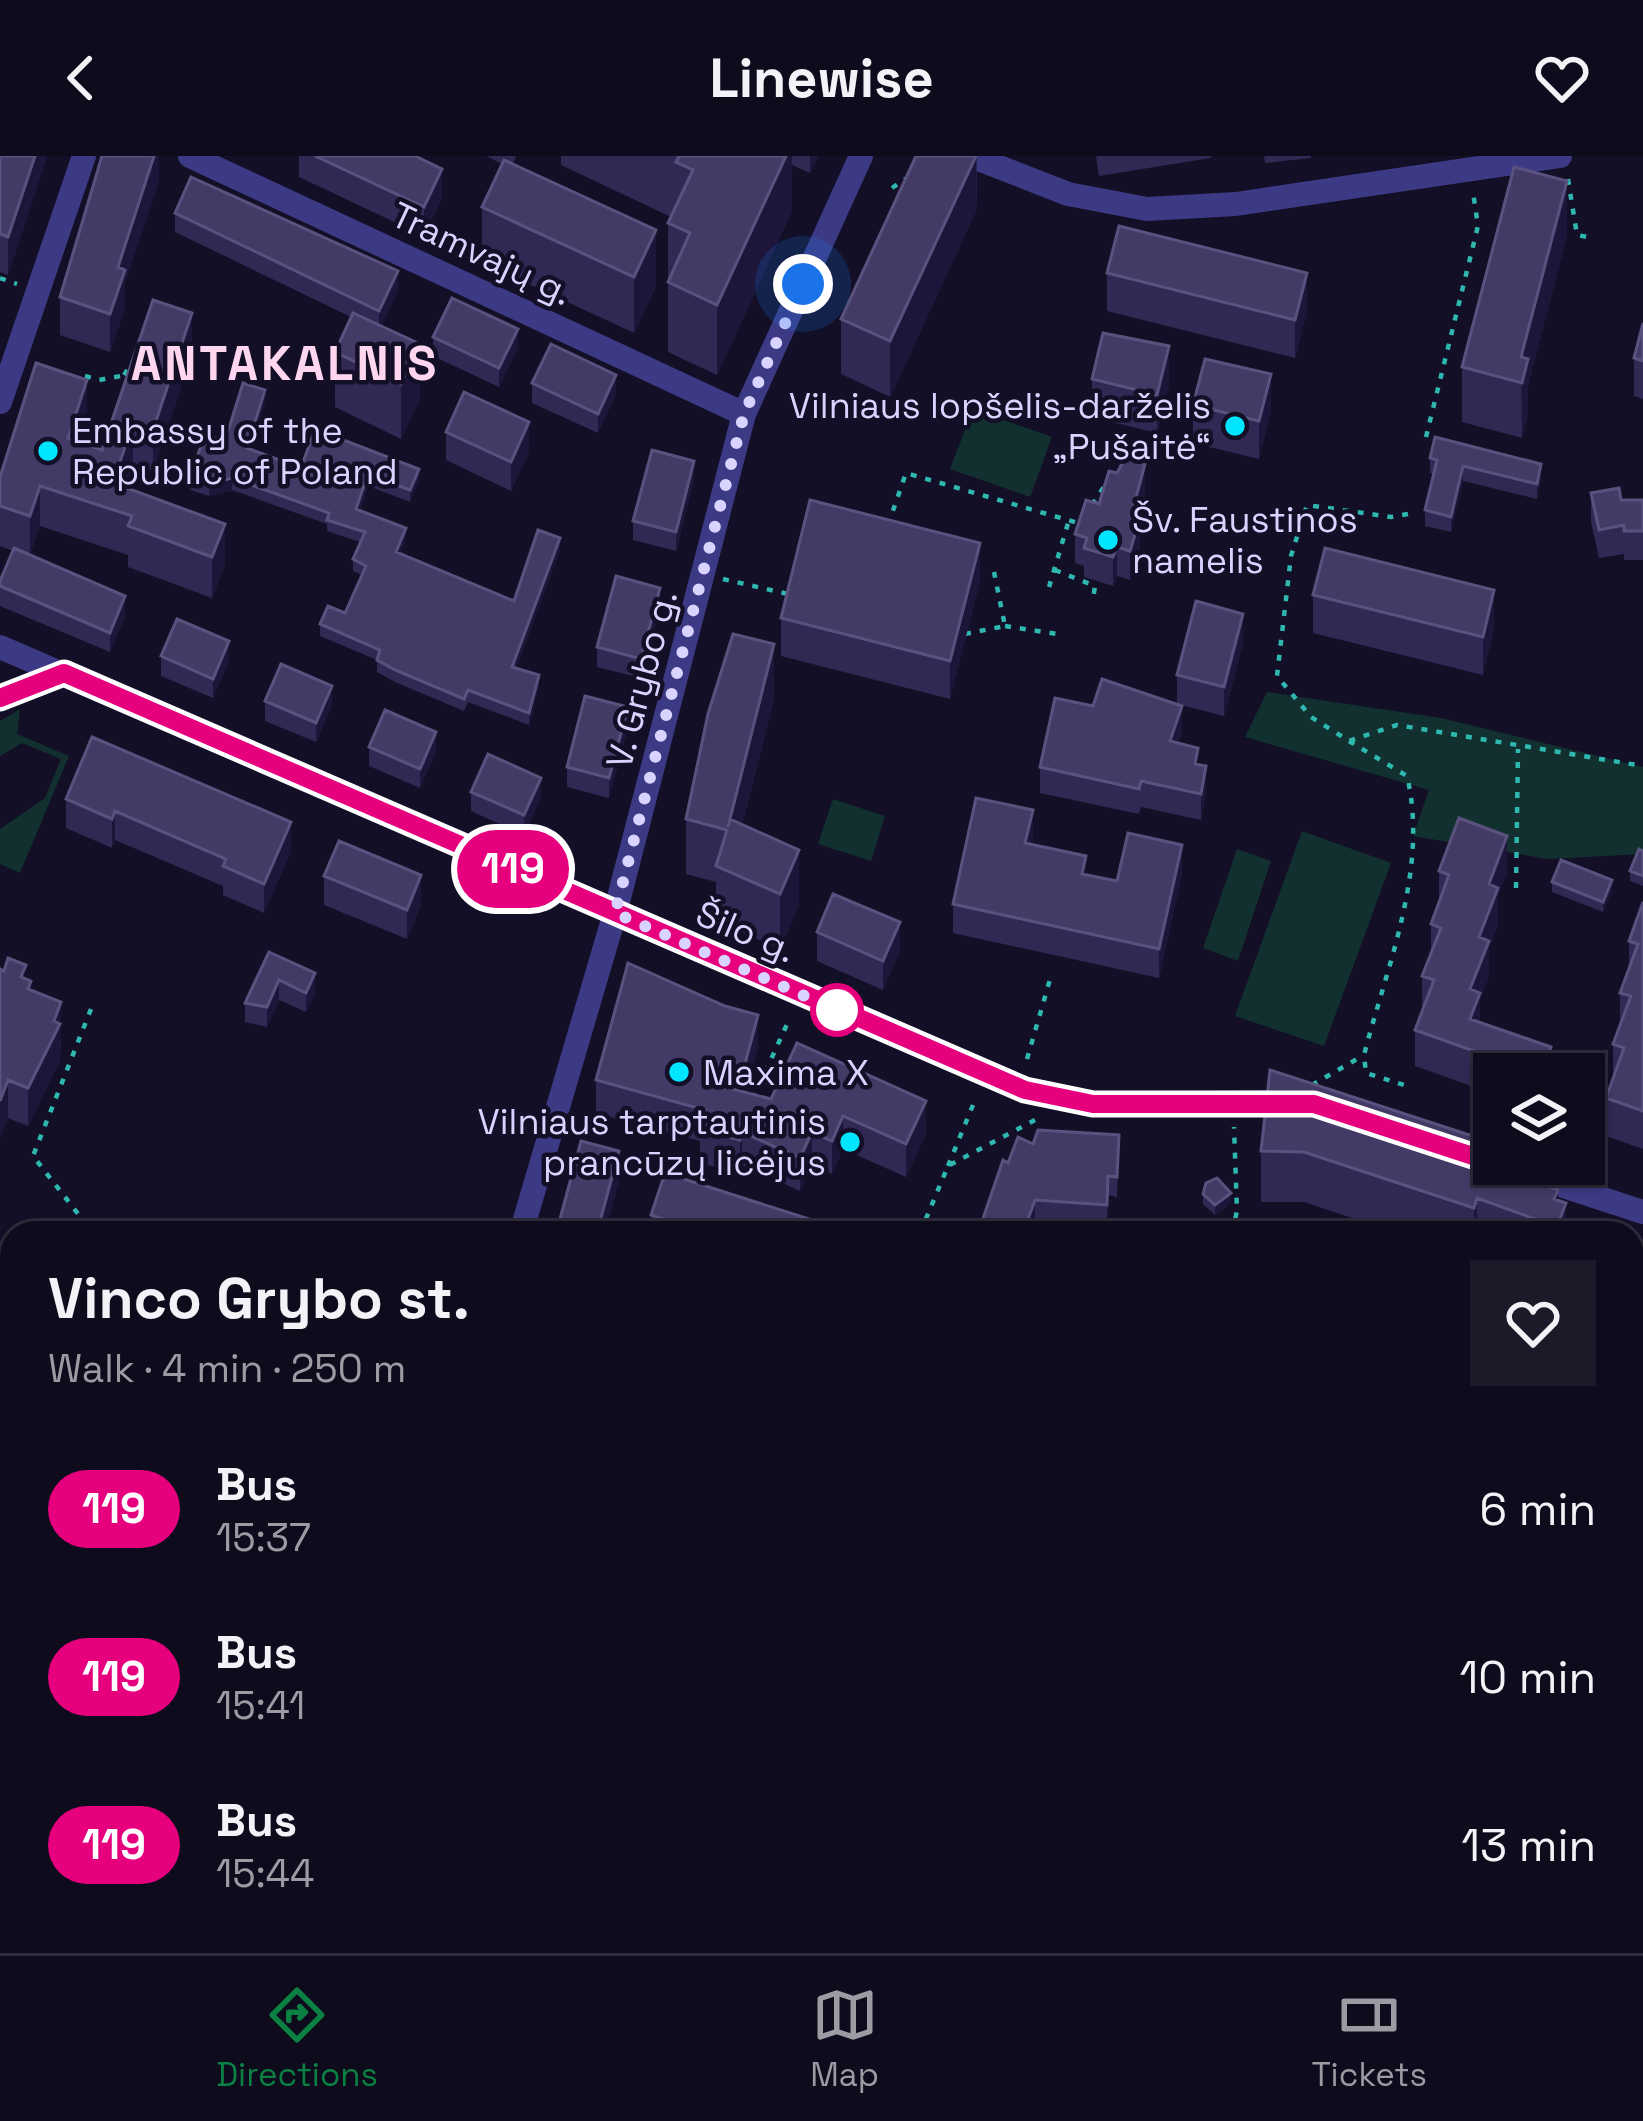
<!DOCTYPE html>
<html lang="en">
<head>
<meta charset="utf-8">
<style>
	body { margin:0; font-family:"Space Grotesk",sans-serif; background:#1c1929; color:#f1f3f6; height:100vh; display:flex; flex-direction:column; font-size:45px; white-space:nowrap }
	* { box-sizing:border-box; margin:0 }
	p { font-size:39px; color:#9b9ba3 }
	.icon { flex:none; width:66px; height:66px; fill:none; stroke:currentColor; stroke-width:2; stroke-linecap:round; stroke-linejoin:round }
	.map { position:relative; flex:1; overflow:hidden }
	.sheet { position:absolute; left:0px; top:1065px; width:1644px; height:732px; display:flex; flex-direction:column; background:#0e0b1c; border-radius:36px 36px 0 0; box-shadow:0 3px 9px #0004,0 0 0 3px #2e2b3b }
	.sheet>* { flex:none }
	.badge { padding:0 24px; border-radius:39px; font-size:42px; line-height:78px }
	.controls { position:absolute; left:1473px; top:897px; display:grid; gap:24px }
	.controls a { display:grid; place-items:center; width:132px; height:132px; border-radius:0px; background:#0e0b1c; box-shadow:0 3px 9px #0004,0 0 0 3px #2e2b3b; font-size:60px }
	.you { position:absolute; width:60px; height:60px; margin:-30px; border:9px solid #fff; border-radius:50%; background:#1a73e8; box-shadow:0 0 0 18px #1a73e833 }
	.map>.badge { position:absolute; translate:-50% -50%; box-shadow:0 0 0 6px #fff }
	.round { display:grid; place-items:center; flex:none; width:126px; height:126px; border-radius:0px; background:#1c1929 }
	.summary { display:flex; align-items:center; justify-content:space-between; height:204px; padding:0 48px }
	h1 { font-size:57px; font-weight:600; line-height:90px }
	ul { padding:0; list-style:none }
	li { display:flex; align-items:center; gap:36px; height:168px; padding:0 48px }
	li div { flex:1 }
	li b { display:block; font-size:45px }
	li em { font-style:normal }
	li .badge { min-width:132px; font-weight:700; text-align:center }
	header { display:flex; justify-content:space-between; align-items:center; height:156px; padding:0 48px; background:#0e0b1c; font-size:54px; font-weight:600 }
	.tabs { display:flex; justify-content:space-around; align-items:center; height:168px; border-top:3px solid #2e2b3b; background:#0e0b1c; font-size:33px; color:#9b9ba3 }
	.tabs a { display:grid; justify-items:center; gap:6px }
	.tabs .on { color:#0b8043 }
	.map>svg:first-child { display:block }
	.green { fill:#12302f }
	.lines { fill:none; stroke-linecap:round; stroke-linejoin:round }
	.path { stroke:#2fb8b0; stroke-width:4.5; stroke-dasharray:6 9; stroke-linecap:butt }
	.street { stroke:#3d3a85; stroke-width:24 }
	.wall { fill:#312854 }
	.shaded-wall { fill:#1d163a }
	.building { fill:#433a66; stroke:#5a527e; stroke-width:3 }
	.line-casing { stroke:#fff; stroke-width:27 }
	.line { stroke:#e6007e; stroke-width:18 }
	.walk { stroke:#d9d4ff; stroke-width:12; stroke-dasharray:0 21.6 }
	.poi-dot { fill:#00e5ff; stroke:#130f26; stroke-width:4.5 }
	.stop-dot { fill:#fff; stroke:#e6007e; stroke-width:6 }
	.labels { text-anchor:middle; stroke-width:9; stroke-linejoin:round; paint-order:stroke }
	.street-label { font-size:36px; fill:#d9d4ff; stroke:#130f26 }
	.poi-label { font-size:36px; fill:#d9d4ff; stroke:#130f26; text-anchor:start }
	.district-label { font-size:48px; font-weight:bold; letter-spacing:3px; fill:#ffd6f0; stroke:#130f26 }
</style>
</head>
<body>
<header><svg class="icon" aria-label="back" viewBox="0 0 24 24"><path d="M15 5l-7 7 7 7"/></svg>Linewise<svg class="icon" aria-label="heart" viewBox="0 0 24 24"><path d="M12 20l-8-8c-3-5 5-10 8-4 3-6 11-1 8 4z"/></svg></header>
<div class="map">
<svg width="1643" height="1797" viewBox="0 0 1643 1797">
	<rect width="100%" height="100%" fill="#130f26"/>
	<path class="green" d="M973 253 1052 281 1030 341 950 313Z
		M1267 536 1441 562 1643 611V698L1548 703 1413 680 1429 634 1245 581Z
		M20 553 17 578 69 600 20 717 0 708V673L45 642 61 603 22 587 0 600V565Z
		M833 643 885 660 871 705 818 688Z
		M1302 675 1391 707 1324 890 1235 860Z
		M1237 693 1271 705 1238 805 1203 792Z
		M1643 1407V1797H1497L1500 1785H1632V1416Z"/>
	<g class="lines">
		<path class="path" d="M1568 23 1577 79 1592 82
			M892 32 907 22
			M0 122 17 128
			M124 219 134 204
			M85 220 99 224 126 219
			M1426 281 1478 70 1473 36
			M1092 349 1105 329
			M1408 358 1391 361 1307 349 1291 400 1277 520 1311 561 1349 585 1397 569 1643 610
			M888 369 906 317 1078 367 1082 362
			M1055 414 1095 430 1093 443
			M723 423 788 438
			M1049 431 1069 364
			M1005 470 1057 478
			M965 478 1005 470 994 416
			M1349 585 1407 620C1429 712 1387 810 1364 899L1366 917 1404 929
			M1516 732 1518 593
			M91 853 33 1000 93 1077
			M1027 903 1051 820
			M1312 929 1364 899
			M753 943 788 866
			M948 1010 973 949
			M920 1077 948 1010 1035 964
			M1232 1077 1237 1055 1234 971
			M0 1258 12 1260
			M0 1441 11 1444
			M1632 1582 1643 1568
			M1632 1605 1643 1601
			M1632 1705 1643 1707
			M1632 1737 1643 1727
			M1295 1785 1297 1797
			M986 1797 1021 1785
			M1564 1797 1577 1785"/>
		<path class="street" d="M190 0 744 258
			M971 0 1068 38 1147 53 1236 48 1560 0
			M0 246 84 0
			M0 491 1025 934 1093 948 1296 946
			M0 542 64 517
			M1496 1008 1643 1056
			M521 1077 615 757 744 258 861 0
			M1632 1368 1643 1358
			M1332 1785 1369 1797
			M316 1797 319 1785"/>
	</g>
	<path class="wall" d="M0 0H47L8 119 0 116Z
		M159 0V25L125 126V152L110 196 60 179V141Z
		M299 0H415L442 42 424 80 299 21Z
		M486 0H516L513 8 656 130 634 177 482 106V51L502 8Z
		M561 0H818L810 17 792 9V55L717 219 668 196V67L671 61 561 9Z
		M977 0V53L890 241 841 218V163Z
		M1096 0H1211V2L1099 20Z
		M1264 0H1311V2L1265 7Z
		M175 57 398 134 381 170 420 243 401 283 335 251V196L351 161 175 76Z
		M1567 80 1528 229V258L1522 282 1462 266V211Z
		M1107 117 1307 155 1295 202 1107 155Z
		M1643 167V243L1634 240V202Z
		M433 181 518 192 499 231 433 200Z
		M192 198 153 315 133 308 125 331 225 409 212 442 128 411V399L40 370 30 399 125 460 110 496 0 450V425L13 395 0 390V321L87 265 80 286 102 294Z
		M1092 223 1169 228 1157 277 1092 261Z
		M532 227 616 238 598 277 532 247Z
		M265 246 250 294 301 312 419 324 410 346 368 330 360 354 406 384 400 398 514 445 560 394 516 512 539 531 529 569 468 546 464 555 395 526 377 516V504L320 480V468L345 457 362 419 353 415V403L360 386 327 375V368L232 334 209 340 190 334V322Z
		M1193 249 1271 256 1259 303 1193 287Z
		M446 276 529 295 511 335 446 304Z
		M1430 302 1541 324 1537 343 1463 325 1451 376 1425 370V354L1434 318 1430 317Z
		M694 324 676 395 633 384V365Z
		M1145 337 1138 362 1140 391 1130 424 1117 420 1113 430 1084 421V410L1075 407V378L1099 348Z
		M1591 337 1621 344H1643V404H1624V398L1599 402 1591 366Z
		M980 425 950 543 781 500V462Z
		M1313 439 1494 472 1483 519 1313 477Z
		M660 451 641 522 597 511V491Z
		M1243 487 1224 560 1177 548V519Z
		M161 500 229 504 213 542 161 520Z
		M774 543 742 669 799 749 780 793 716 765V726L686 718V663Z
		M265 545 332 549 316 586 265 565Z
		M628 571 609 642 567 631V611Z
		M1182 576 1178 587 1198 608 1206 636 1201 664 1141 651 1139 658 1040 637V611Z
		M369 591 436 596 420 632 369 610Z
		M471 636 541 641 524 679 471 655Z
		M66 643 291 695 264 757 223 739V730L115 684 112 692 66 672Z
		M1033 683 1031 689 1086 719 1117 725 1182 717 1159 822 953 777V748Z
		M1643 695V730L1630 725V715Z
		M1439 715 1507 716 1498 739V768L1489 792V820L1480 843V866L1551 918H1494V938L1415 910V874L1422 854V820L1431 797V768L1439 747Z
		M324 720 421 748 407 783 324 749Z
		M1552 726 1612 734 1603 756 1552 736Z
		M1643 746V993L1606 980V942L1613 924V888L1620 868V837L1629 814V785Z
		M817 776 900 795 883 834 817 805Z
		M269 796 315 837 306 856 279 844 267 871 245 866V847Z
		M0 813 26 823 61 884 60 905 28 970 8 962 0 982Z
		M758 892 746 936 926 978 906 1021 843 993 832 1018 812 1009 800 1035 742 1009 740 1017 700 1007V985L596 957V924Z
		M1270 914 1494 1010 1558 1045 1566 1077H1397L1304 1046H1261V995Z
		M1119 979 1117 1041 1108 1039 1107 1069 1035 1064 1030 1077H978L1008 1007 1033 988Z
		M619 1024 605 1077H560V1063Z
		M1203 1038 1231 1047 1215 1059 1203 1048Z
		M651 1059 853 1077H651Z
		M12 1159V1248L0 1245V1174L8 1176Z
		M1643 1168V1275L1632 1271V1181Z
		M12 1522V1741L0 1739V1576Z
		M576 1785H605L603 1794Z
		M1031 1785H1260V1797H1035L1031 1796Z
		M1398 1785H1477V1797H1398Z"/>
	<path class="shaded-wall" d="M35 0H47L8 119V81Z
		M154 0H159V25L125 126V152L110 196V158L118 111Z
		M786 0H792V55L717 219V149Z
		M810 0H818L810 17Z
		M976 0 977 53 890 241V185Z
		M442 13V42L424 80V51Z
		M1567 25V80L1528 229V258L1522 282 1521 201Z
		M656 74V130L634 177V121Z
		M398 115V134L379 174V155Z
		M1307 117V155L1295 202V164Z
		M192 157V198L153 315V274Z
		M518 173V192L499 231V212Z
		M420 188V243L401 283V228Z
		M1169 190V228L1157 277V239Z
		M1271 218V256L1259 303V265Z
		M616 219V238L598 277V258Z
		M87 224V265L68 322V282Z
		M265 234V246L247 304V292Z
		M529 266V295L511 335V306Z
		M133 267V308L117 355 113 327Z
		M694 305V324L676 395V376Z
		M1145 308V337L1131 388V360Z
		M1541 308V324L1537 343V328Z
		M1463 310V325L1451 376V361Z
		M419 313V324L410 346V334Z
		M368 318V330L356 365V353Z
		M232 322V334L209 340V328Z
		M40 330V370L30 400V360Z
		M1140 362V391L1130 424V395Z
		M225 368V409L212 442V401Z
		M406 372V384L396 408V396Z
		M560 382V394L512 522V511Z
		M980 387V425L950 543V505Z
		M1117 391V420L1113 430V401Z
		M660 432V451L641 522V503Z
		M1494 434V472L1483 519V481Z
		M125 440V460L110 496V477Z
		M1243 458V487L1224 560V531Z
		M229 485V504L213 542V523Z
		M774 488V543L730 716 728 671Z
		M539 519V531L529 569V557Z
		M332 530V549L316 586V567Z
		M1182 550V576L1170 611V585Z
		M628 551V571L609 642V622Z
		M436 576V596L420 632V613Z
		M1206 610V636L1201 664V638Z
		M541 622V641L524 679V659Z
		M1033 654V683L1025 716V687Z
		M115 655V684L112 692V663Z
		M291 666V695L264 757V728Z
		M1507 680V716L1498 739V768L1489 792V820L1480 843V873L1472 894 1470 833 1489 728Z
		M1182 689V717L1159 822V793Z
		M799 694V749L780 793V738Z
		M421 719V748L407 783V754Z
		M1612 724V734L1603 756V746Z
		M900 766V795L883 834V805Z
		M315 817V837L306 856V837Z
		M279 824V844L267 871V851Z
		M61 846 60 905 28 970V932Z
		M758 859V892L745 941 721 930Z
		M1551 891V918H1541Z
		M8 924V962L0 982V945Z
		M926 945V978L906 1021V988Z
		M843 960V993L832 1018V985Z
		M742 976V1009L740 1017V984Z
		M812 976V1009L800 1035V1002Z
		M1494 987V1037L1488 1007Z
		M619 995V1024L605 1077H598Z
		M1558 1034V1068L1566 1047V1077H1557L1554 1043Z
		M1231 1037V1047L1215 1059V1049Z
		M1477 1042V1077H1474V1052Z
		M1035 1044V1064L1030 1077H1023Z
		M15 1785H20V1797H12Z
		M232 1785H242L239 1797H229Z
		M523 1785H531L527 1797H520Z
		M1173 1785H1179V1797H1168Z
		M1252 1785H1260V1797H1252Z
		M1470 1785H1477V1797H1470Z"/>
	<path class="building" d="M0 0H35L8 81 0 78Z
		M102 0H154L118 111 125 114 110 158 60 141Z
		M315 0H415L442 13 424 51Z
		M679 0H786L717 149 668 126 690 77 668 67 693 14 676 6Z
		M916 0H976L890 185 841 163Z
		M504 4 656 74 634 121 482 51Z
		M1514 11 1567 25 1521 201 1528 203 1522 227 1462 211Z
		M191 21 398 115 379 155 175 57Z
		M1119 70 1307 117 1295 164 1107 117Z
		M452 142 518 173 499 212 433 181Z
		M153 144 192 157 153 274 133 267 113 327 225 368 212 401 128 370 132 360 40 330 30 360 0 350V321L36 207 87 224 68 282 102 294Z
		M353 157 420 188 401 228 335 196Z
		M1643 167V205L1634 202Z
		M1103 177 1169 190 1157 239 1092 223Z
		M551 188 616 219 598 258 532 227Z
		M1205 203 1271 218 1259 265 1193 249Z
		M243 227 265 234 247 292 301 312 315 273 419 313 410 334 368 318 356 353 406 372 396 396 514 445 538 374 560 382 512 511 539 519 529 557 468 534 464 543 395 514 377 504 380 494 320 468 328 450 345 457 366 410 353 403 365 376 327 364 329 357 232 322 209 328 190 322 205 278 225 285Z
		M464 236 529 266 511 306 446 276Z
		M1435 281 1541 308 1537 328 1463 310 1451 361 1425 354 1437 304 1430 302Z
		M652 294 694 305 676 376 633 365Z
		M1125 302 1145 308 1131 360 1140 362 1130 395 1117 391 1113 401 1084 392 1087 382 1075 378 1086 344 1099 348 1109 315 1117 317Z
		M1619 332 1621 344H1643V375H1624V369L1599 374 1591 337Z
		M810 344 980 387 950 505 781 462Z
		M14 392 125 440 110 477 0 430V425Z
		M1325 392 1494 434 1483 481 1313 439Z
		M616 420 660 432 641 503 597 491Z
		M1196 445 1243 458 1224 531 1177 519Z
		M177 463 229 485 213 523 161 500Z
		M733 478 774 488 728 671 730 663 799 694 780 738 716 710 727 674 686 663 708 558Z
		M281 508 332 530 316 567 265 545Z
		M1102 523 1182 550 1170 585 1198 592 1195 608 1206 610 1201 638 1141 625 1139 633 1040 611 1055 542 1093 550Z
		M585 540 628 551 609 622 567 611Z
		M385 554 436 576 420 613 369 591Z
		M92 581 291 666 264 728 223 710 226 703 115 655 112 663 66 643Z
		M488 598 541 622 524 659 471 636Z
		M976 642 1033 654 1025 687 1086 700 1082 718 1117 725 1128 677 1182 689 1159 793 953 748Z
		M1459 662 1507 680 1489 728 1498 732 1479 781 1489 785 1470 833 1480 837 1470 863 1551 891 1541 918H1501L1505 906 1415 874 1434 824 1422 820 1441 772 1431 768 1449 719 1439 715Z
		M339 685 421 719 407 754 324 720Z
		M1639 693 1643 695V720L1630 715Z
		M1561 704 1612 724 1603 746 1552 726Z
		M833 738 900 766 883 805 817 776Z
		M1643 746V955L1606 942 1624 892 1613 888 1631 840 1620 837 1638 788 1629 785Z
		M269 796 315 817 306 837 279 824 267 851 245 847Z
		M8 802 26 809 21 821 31 825 28 833 61 846 54 865 60 868 28 932 8 924 0 945V813L4 815Z
		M628 807 725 850 758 859 745 908 721 930 771 943 797 887 926 945 906 988 843 960 832 985 812 976 800 1002 742 976 740 984 700 974 705 954 596 924Z
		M1270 914 1494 987 1488 1007 1558 1034 1554 1043 1566 1047 1557 1071 1477 1042 1474 1052 1304 996 1261 995Z
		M1038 974 1119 979 1117 1021 1108 1020 1107 1049 1035 1044 1023 1077H978L1003 1004 1008 1007 1018 981 1033 988Z
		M581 985 619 995 598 1073 560 1063Z
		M665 1017 853 1077H706L651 1059Z
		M1217 1022 1231 1037 1215 1049 1203 1038 1206 1027Z
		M12 1159V1219L0 1216V1174L8 1176Z
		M1638 1166 1643 1168V1246L1632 1243V1181Z
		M12 1522V1703L0 1701V1576Z
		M0 1760 12 1763V1785H15L12 1797H0Z
		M185 1785H232L229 1797H182Z
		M360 1785H430L429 1789 460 1797H357Z
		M478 1785H523L520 1797H475Z
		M1100 1785H1173L1168 1797 1153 1794 1151 1797H1127Z"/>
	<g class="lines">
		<defs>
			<path id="line" d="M0 542 64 517 1025 934 1093 948H1314L1494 1007"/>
		</defs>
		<use href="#line" class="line-casing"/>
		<use href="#line" class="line"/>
		<path class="walk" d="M803 128 744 258 615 757 837 854"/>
	</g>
	<g class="poi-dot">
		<circle cx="1235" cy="270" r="12"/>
		<circle cx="48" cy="295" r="12"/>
		<circle cx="1108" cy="384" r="12"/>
		<circle cx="679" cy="916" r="12"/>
		<circle cx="850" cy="986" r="12"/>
	</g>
	<circle class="stop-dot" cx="837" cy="854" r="24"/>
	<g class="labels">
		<g class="street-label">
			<text transform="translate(482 97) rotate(25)" y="13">Tramvajų g.</text>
			<text transform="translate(641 523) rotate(-75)" y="13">V. Grybo g.</text>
			<text transform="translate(746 775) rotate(23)" y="13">Šilo g.</text>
		</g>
		<g class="poi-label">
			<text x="1211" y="262" text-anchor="end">Vilniaus lopšelis-darželis<tspan x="1211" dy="41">„Pušaitė“</tspan></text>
			<text x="72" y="287">Embassy of the<tspan x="72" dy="41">Republic of Poland</tspan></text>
			<text x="1132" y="376">Šv. Faustinos<tspan x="1132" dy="41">namelis</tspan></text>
			<text x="703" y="929">Maxima X</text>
			<text x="826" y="978" text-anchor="end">Vilniaus tarptautinis<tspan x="826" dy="41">prancūzų licėjus</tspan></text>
		</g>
		<g class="district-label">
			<text x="285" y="224">ANTAKALNIS</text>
		</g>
	</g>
</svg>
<div class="controls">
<a><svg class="icon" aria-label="layers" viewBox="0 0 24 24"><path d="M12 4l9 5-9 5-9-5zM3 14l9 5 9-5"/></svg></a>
</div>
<div class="you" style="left:803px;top:128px"></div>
<b class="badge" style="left:513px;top:713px;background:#e6007e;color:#fff">119</b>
<section class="sheet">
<div class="summary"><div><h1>Vinco Grybo st.</h1><p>Walk · 4 min · 250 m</p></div><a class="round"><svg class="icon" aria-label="heart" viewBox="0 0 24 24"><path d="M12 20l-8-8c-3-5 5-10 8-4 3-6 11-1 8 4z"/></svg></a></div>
<ul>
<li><span class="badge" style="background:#e6007e;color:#fff">119</span><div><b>Bus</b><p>15:37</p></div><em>6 min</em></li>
<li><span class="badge" style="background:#e6007e;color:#fff">119</span><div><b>Bus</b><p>15:41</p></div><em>10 min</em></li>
<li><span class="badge" style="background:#e6007e;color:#fff">119</span><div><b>Bus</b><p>15:44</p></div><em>13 min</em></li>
</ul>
</section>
</div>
<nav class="tabs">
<a class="on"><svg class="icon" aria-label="directions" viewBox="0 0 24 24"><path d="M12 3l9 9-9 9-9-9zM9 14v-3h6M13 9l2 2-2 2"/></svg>Directions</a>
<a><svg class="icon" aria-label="map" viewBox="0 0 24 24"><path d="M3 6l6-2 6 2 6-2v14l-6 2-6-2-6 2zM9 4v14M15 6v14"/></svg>Map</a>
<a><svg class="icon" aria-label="tickets" viewBox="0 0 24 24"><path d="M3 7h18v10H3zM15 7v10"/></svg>Tickets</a>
</nav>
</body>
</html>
